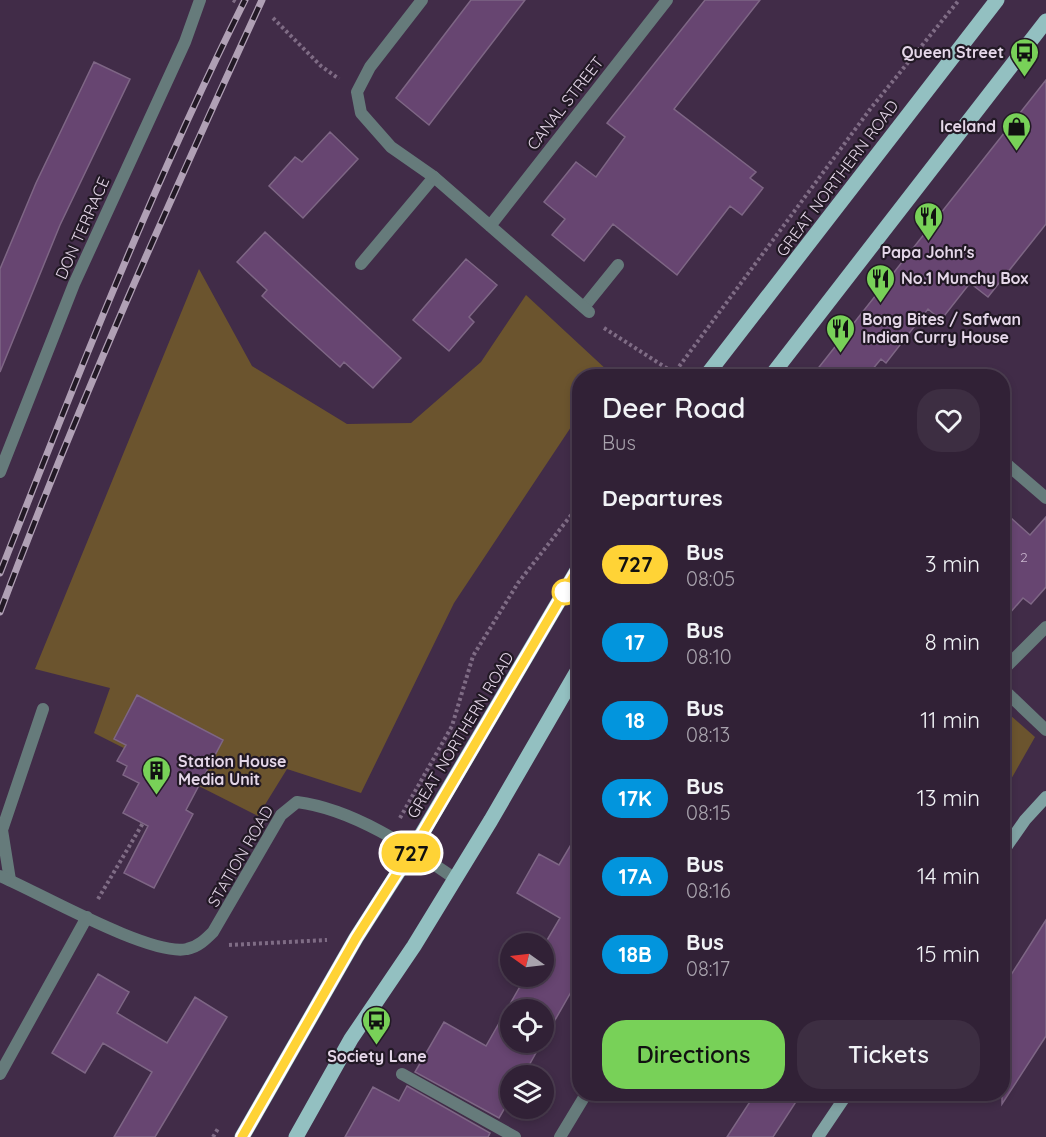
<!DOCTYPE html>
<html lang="en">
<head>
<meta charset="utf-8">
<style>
	body { margin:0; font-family:Quicksand,sans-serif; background:#3d2e42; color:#f1f3f6; height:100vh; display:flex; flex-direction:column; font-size:22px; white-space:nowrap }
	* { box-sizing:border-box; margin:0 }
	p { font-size:20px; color:#a8a3ad }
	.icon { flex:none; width:33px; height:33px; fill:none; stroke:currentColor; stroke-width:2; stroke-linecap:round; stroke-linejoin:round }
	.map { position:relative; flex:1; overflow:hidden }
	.side { position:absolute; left:572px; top:369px; width:438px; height:732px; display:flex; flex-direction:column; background:#312136; border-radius:24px; box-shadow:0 3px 9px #0003,0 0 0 2px #4c3e51 }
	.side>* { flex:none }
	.badge { padding:0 12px; border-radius:20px; font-size:21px; line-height:39px }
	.needle { width:39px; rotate:284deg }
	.controls { position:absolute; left:500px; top:933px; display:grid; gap:12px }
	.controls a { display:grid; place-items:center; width:54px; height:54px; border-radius:50%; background:#312136; box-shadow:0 3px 9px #0003,0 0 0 2px #4c3e51; font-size:30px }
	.map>.badge { position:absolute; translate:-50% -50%; box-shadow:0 0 0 3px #fff }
	h2 { padding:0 30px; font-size:22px; line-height:54px }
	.round { display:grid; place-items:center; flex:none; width:63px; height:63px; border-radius:24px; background:#3d2e42 }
	.summary { display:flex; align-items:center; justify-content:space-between; height:102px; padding:0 30px }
	h1 { font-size:28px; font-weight:600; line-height:45px }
	.cta { display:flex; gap:12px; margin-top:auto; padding:12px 30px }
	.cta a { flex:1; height:69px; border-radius:24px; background:#78d158; color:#111; font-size:24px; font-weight:600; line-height:69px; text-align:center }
	.cta a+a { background:#3d2e42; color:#f1f3f6 }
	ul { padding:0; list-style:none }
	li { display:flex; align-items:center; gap:18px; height:78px; padding:0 30px }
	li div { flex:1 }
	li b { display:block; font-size:22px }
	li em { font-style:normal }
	li .badge { min-width:66px; font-weight:700; text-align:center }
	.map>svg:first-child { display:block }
	.green { fill:#6b542e }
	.building { fill:#674571; stroke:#7e6685; stroke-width:1.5 }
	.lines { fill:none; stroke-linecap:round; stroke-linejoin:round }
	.path { stroke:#7f6c85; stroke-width:4; stroke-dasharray:3 3; stroke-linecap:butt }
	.lane { stroke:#667b7b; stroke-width:12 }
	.street { stroke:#667b7b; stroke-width:12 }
	.secondary { stroke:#80a2a3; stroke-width:12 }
	.primary { stroke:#93c0c1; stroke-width:15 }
	.rail-casing { stroke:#b0a0b5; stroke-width:7 }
	.rail { stroke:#221925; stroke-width:4.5; stroke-dasharray:14; stroke-linecap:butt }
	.line-casing { stroke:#fff; stroke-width:14 }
	.line { stroke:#ffd336; stroke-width:9 }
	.stop-dot { fill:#fff; stroke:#ffd336; stroke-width:3 }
	.labels { text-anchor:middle; stroke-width:4.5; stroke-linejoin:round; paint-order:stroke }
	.number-label { font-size:14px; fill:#c6b2cb }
	.poi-label { font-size:16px; font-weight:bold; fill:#e5d7e9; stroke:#221925; text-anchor:start }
	.street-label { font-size:16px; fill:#e5d7e9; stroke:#221925 }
</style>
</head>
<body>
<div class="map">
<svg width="1046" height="1137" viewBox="0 0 1046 1137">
	<rect width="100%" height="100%" fill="#412c48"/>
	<path class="green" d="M199 269 252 366 347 424 411 423 481 362 526 295 608 371 605 376H579V415L454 603 361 793 287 769 258 816 94 733 110 688 35 669Z
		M1002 708 1035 737 1002 795Z"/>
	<path class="building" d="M471 0H525L429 125 396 98Z
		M705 0H760L674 109 756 172 750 178 763 188 742 215 730 206 677 275 613 224 584 261 552 235 565 219 544 202 576 162 596 177 625 137 607 123Z
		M94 62 130 79 60 225 0 372V269L36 183Z
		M1046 80V224L988 297 970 283 941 320 928 309 886 363 881 359 867 376H812Z
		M330 132 358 159 303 218 269 186 295 157 302 162Z
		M265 232 401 358 373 388 344 362 340 367 290 322 262 296 267 290 237 262Z
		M466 259 497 285 469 317 474 322 449 351 413 320Z
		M1002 510 1030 535 1046 517V587L1031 604 1023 598 1002 622Z
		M137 695 223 740 186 810 193 814 154 888 124 873 148 826 123 813 139 783 123 775 127 766 117 761 126 745 114 739Z
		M579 831V978L543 1041V1010H510V1042H542L523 1076H510V1099L499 1118 415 1072 444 1022 486 1046 526 976H543V947L560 918 517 893 539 854 559 865Z
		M1046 920V1036L1002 1104V989Z
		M98 974 129 992 117 1013 167 1043 195 997 227 1017 155 1137H114L152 1072 103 1043 85 1073 52 1053Z
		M407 1086 490 1133 488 1137H345L373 1087 399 1101Z
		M755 1094H801L773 1137H727Z"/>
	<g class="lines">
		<path class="path" d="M233 0 238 3
			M273 18 321 66 339 79
			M604 328 679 376
			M672 376 871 108 959 0
			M400 818 452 726 473 656 518 583 579 505
			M98 899 143 823
			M229 945 327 940
			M367 1058 382 1065
			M213 1137 219 1127"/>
		<path class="lane" d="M361 264 434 177
			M584 307 618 265
			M10 880 2 830 43 709
			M560 1137 586 1094"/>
		<path class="street" d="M422 0 370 67 357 92 361 113 391 147 434 177 589 312
			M490 226 667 0
			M1002 460 1046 498
			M0 472 74 284 185 42 200 0
			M1002 671 1046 627
			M1002 688 1046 730
			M0 876C38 892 151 957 187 949 198 947 206 939 213 932L281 815 297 802C353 809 409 847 454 878
			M0 1074 87 917
			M402 1074 515 1137"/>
		<path class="secondary" d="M1002 853 1025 820 1046 797
			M818 1137 847 1094"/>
		<path class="primary" d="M706 376 997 0
			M771 376 1046 21
			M242 1137 356 938 413 849 579 567
			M296 1137 351 1039 414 946 491 820 579 668"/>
		<defs>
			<path id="rail" d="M0 573C76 379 152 186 245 0
				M0 612C78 404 169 202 262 0"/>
		</defs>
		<use href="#rail" class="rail-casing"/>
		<use href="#rail" class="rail"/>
	</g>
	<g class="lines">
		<defs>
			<path id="line" d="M242 1137 356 938 421 836 579 567"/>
		</defs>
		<use href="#line" class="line-casing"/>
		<use href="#line" class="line"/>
	</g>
	<defs>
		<symbol id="bus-pin" viewBox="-11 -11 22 30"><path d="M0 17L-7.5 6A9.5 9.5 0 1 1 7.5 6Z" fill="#78d158" stroke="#221925"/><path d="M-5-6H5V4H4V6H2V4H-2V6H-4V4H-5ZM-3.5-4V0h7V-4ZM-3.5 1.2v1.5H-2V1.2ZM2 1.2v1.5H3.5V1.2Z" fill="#111"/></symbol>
		<symbol id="shop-pin" viewBox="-11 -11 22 30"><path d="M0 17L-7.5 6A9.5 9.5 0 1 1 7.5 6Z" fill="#78d158" stroke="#221925"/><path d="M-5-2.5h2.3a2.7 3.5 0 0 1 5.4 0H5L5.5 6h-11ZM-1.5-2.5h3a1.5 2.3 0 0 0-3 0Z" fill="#111"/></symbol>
		<symbol id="restaurant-pin" viewBox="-11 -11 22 30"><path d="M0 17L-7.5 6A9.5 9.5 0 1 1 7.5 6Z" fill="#78d158" stroke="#221925"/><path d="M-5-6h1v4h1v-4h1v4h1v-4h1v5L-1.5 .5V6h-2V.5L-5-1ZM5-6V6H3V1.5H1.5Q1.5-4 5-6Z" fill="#111"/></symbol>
		<symbol id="building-pin" viewBox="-11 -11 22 30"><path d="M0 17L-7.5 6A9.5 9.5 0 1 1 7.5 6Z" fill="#78d158" stroke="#221925"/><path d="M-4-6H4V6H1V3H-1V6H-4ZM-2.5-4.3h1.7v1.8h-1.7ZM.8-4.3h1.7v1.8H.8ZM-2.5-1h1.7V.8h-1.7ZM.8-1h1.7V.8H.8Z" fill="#111"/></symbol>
	</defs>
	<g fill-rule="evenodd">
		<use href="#bus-pin" x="1008" y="36" width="33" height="45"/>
		<use href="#shop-pin" x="1000" y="110" width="33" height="45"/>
		<use href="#restaurant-pin" x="912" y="200" width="33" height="45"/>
		<use href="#restaurant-pin" x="864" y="262" width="33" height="45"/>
		<use href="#restaurant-pin" x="824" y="312" width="33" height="45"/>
		<use href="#building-pin" x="140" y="754" width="33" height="45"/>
		<use href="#bus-pin" x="360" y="1004" width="33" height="45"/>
	</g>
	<circle class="stop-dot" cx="565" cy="592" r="12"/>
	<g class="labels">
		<g class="number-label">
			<text x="1024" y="562">2</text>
		</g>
		<g class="poi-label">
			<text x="1004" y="58" text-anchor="end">Queen Street</text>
			<text x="996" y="132" text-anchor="end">Iceland</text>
			<text x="928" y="258" text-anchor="middle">Papa John's</text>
			<text x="901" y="284">No.1 Munchy Box</text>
			<text x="862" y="325">Bong Bites / Safwan<tspan x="862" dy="18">Indian Curry House</tspan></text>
			<text x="178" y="767">Station House<tspan x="178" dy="18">Media Unit</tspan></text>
			<text x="377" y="1062" text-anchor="middle">Society Lane</text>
		</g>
		<g class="street-label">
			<text transform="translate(565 103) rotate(-52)" y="6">CANAL STREET</text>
			<text transform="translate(837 178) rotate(-53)" y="6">GREAT NORTHERN ROAD</text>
			<text transform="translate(82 228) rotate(-66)" y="6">DON TERRACE</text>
			<text transform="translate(460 735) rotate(-59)" y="6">GREAT NORTHERN ROAD</text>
			<text transform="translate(240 856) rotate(-60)" y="6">STATION ROAD</text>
		</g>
	</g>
</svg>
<div class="controls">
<a><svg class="needle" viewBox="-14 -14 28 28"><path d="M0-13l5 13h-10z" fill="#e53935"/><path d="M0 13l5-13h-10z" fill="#a8a3ad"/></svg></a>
<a><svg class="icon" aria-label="locate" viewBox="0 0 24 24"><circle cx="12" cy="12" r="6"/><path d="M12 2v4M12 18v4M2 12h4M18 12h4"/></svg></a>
<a><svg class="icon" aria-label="layers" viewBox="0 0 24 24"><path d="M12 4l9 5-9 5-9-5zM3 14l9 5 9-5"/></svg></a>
</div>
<b class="badge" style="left:411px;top:853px;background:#ffd336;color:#111">727</b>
<section class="side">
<div class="summary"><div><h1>Deer Road</h1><p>Bus</p></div><a class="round"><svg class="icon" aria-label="heart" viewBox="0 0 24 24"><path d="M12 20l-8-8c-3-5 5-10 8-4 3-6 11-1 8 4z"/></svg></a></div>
<h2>Departures</h2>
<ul>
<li><span class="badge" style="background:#ffd336;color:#111">727</span><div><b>Bus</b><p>08:05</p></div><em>3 min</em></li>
<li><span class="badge" style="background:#0295dd;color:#fff">17</span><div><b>Bus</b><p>08:10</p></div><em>8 min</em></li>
<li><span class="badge" style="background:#0295dd;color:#fff">18</span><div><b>Bus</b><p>08:13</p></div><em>11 min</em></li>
<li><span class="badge" style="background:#0295dd;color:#fff">17K</span><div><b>Bus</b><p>08:15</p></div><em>13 min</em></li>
<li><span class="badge" style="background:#0295dd;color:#fff">17A</span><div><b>Bus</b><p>08:16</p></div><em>14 min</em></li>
<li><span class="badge" style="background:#0295dd;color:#fff">18B</span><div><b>Bus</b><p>08:17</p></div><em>15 min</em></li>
</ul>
<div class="cta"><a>Directions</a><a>Tickets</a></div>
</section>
</div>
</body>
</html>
